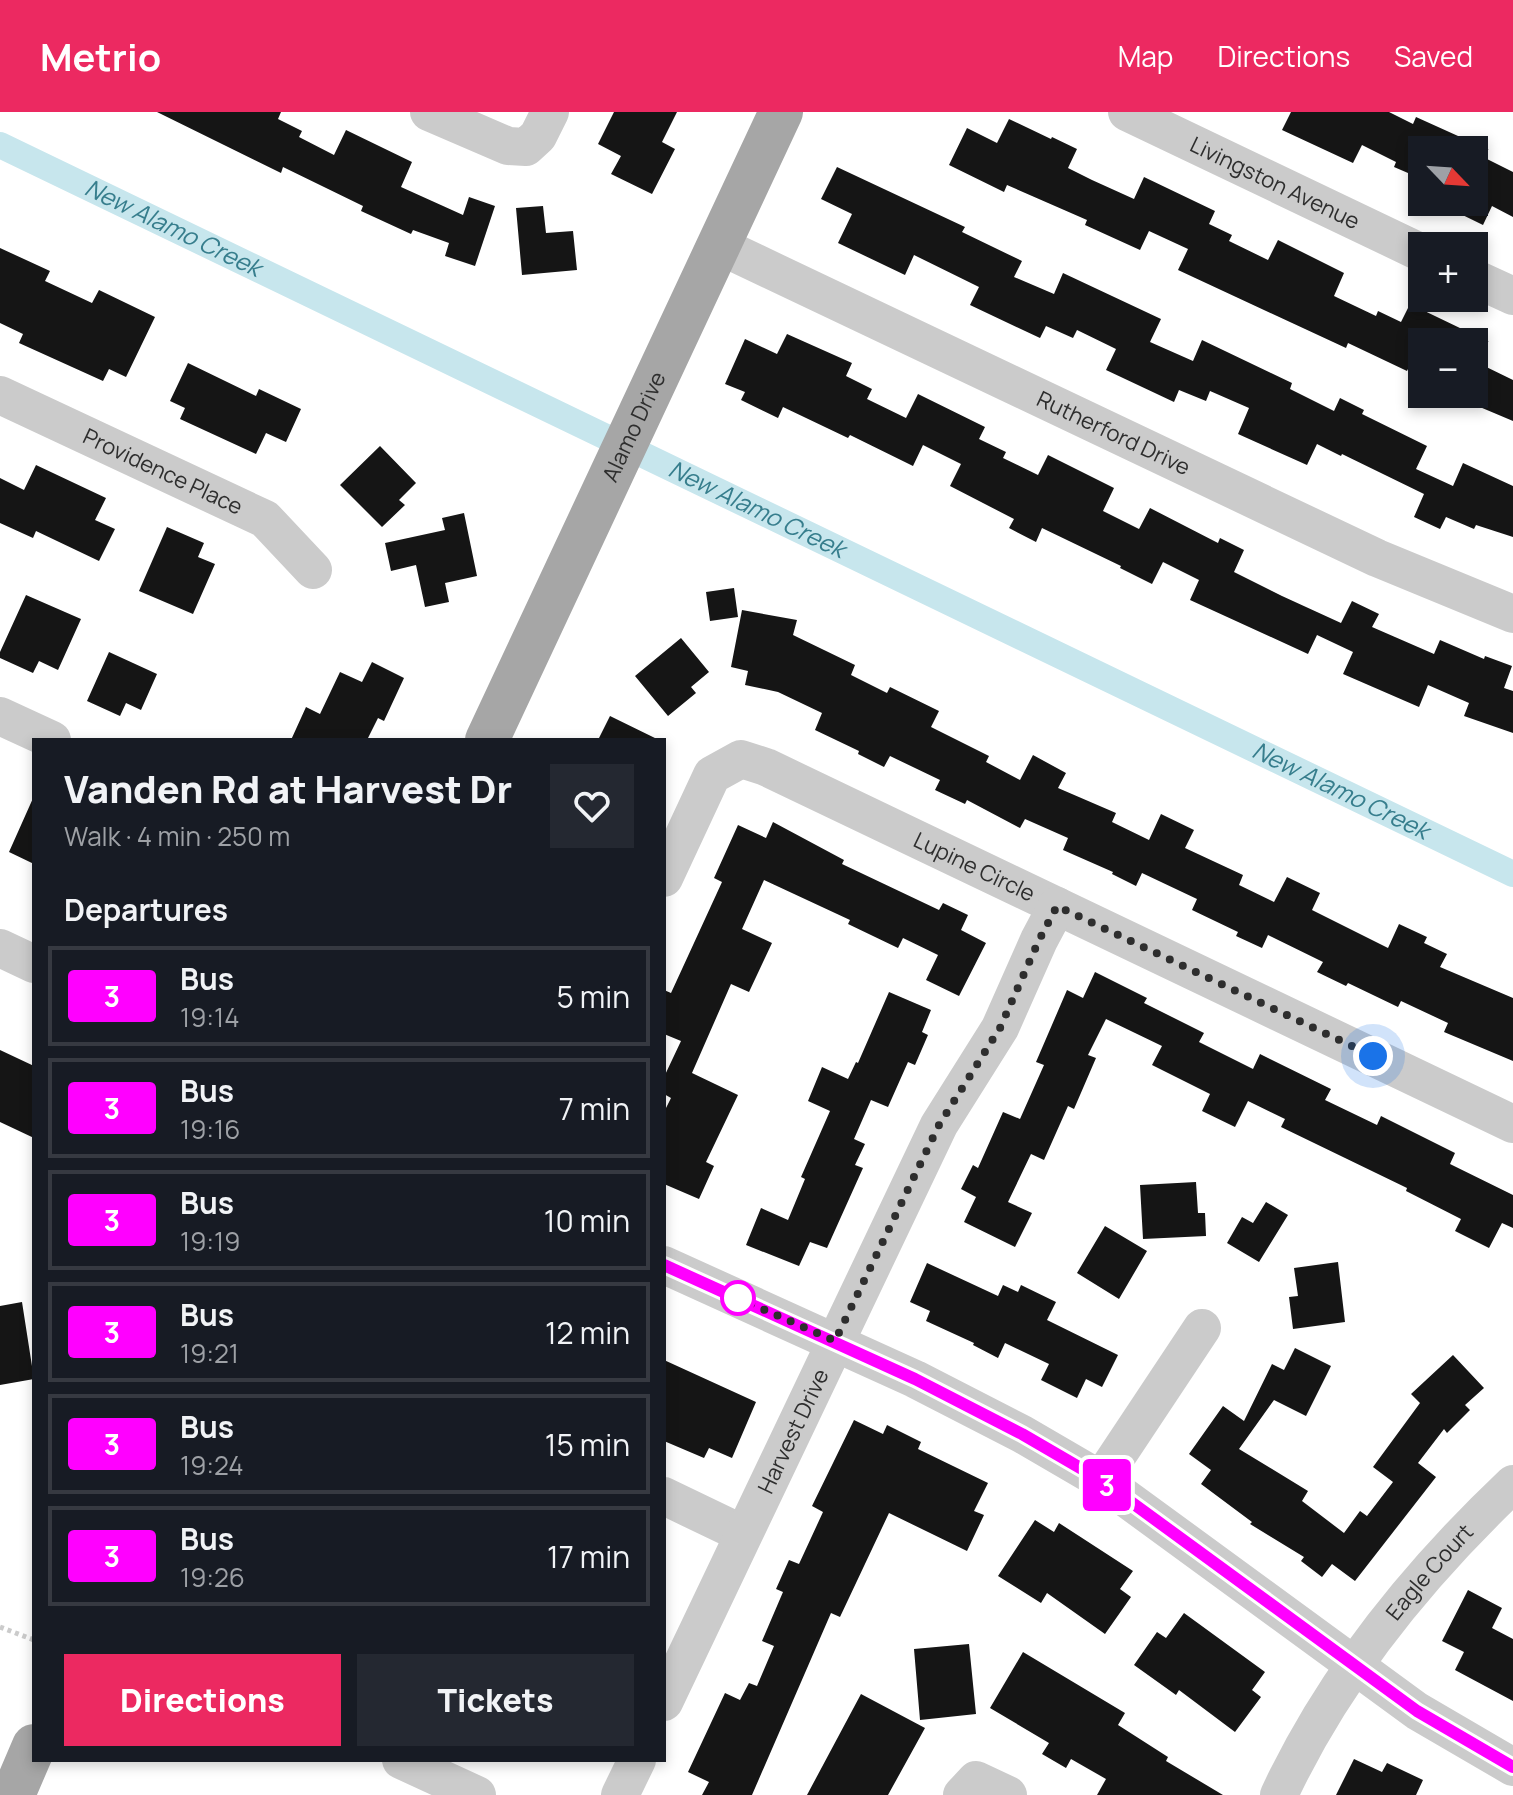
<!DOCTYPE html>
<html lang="en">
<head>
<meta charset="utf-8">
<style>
	body { margin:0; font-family:Manrope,sans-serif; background:#242831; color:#f1f3f6; height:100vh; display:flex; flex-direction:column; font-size:30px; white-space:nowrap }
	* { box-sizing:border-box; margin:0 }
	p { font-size:26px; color:#9ea1a6 }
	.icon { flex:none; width:44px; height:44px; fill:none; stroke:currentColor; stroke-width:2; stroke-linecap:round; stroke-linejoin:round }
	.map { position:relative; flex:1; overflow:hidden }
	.panel { position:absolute; left:32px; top:626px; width:634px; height:1024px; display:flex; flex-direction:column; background:#171b24; border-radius:0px; box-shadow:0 4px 12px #0003 }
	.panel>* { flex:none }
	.badge { padding:0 16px; border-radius:6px; font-size:28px; line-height:52px }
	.needle { width:52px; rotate:115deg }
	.controls { position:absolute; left:1408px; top:24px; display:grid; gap:16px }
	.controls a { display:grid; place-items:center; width:80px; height:80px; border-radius:0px; background:#171b24; box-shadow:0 4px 12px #0003; font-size:40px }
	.you { position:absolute; width:40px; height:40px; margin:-20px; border:6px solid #fff; border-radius:50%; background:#1a73e8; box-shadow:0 0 0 12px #1a73e833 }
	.map>.badge { position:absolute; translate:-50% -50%; box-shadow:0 0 0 4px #fff }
	h2 { padding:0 32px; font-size:30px; line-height:72px }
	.round { display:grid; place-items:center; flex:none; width:84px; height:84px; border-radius:0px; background:#242831 }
	.headline { display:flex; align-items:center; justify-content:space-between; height:136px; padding:0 32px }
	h1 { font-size:38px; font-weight:800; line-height:60px }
	.button { display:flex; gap:16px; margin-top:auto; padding:16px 32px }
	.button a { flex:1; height:92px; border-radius:0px; background:#ec2961; color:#fff; font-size:32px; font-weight:800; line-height:92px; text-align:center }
	.button a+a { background:#242831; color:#f1f3f6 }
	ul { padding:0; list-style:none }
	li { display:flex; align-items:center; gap:24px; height:100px; margin:0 16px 12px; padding:0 16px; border:4px solid #363941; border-radius:0px }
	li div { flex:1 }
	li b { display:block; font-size:30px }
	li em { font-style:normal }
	li .badge { min-width:88px; font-weight:700; text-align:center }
	header { display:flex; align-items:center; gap:48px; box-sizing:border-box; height:112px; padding:0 40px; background:#ec2961; color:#fff }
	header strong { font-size:38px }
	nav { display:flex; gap:44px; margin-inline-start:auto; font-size:28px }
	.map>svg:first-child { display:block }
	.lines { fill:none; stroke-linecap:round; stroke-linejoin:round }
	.canal { stroke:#c7e6ed; stroke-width:26 }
	.building { fill:#151515 }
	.path { stroke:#cbcbcb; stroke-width:5; stroke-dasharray:4 4; stroke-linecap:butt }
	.minor { stroke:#cbcbcb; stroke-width:38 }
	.major { stroke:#a6a6a6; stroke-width:44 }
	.line-casing { stroke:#fff; stroke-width:18 }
	.line { stroke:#f0f; stroke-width:12 }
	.walk { stroke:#2e2e2e; stroke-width:8; stroke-dasharray:0 14.4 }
	.stop-dot { fill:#fff; stroke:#f0f; stroke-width:4 }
	.labels { text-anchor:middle; stroke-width:8; stroke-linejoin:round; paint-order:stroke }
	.street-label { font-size:22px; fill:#2e2e2e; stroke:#fff }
	.water-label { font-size:24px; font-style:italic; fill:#377e8d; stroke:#fff }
</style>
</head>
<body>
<header>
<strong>Metrio</strong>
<nav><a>Map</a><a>Directions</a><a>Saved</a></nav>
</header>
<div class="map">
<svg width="1513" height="1683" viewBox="0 0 1513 1683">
	<rect width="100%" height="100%" fill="#fff"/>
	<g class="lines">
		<path class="canal" id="s1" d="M0 33 1513 762"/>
	</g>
	<path class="building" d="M157 0H281L278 7 302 19 299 25 334 43 346 18 412 50 401 75 463 103 469 85 495 94 475 154 445 144 449 131 413 118 411 122 361 99 363 94 283 55 281 61Z
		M614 0H677L662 30 675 37 652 82 611 62 621 44 598 32Z
		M1291 0H1389L1413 12 1416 5 1489 38H1422V67L1394 55 1396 50 1362 33 1353 51 1282 18Z
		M1009 7 1051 27 1052 25 1077 37 1068 56 1092 68 1134 87 1144 65 1215 99 1209 112 1232 123 1229 129 1268 148 1278 128 1344 161 1334 184 1376 204 1378 199 1401 210 1410 192 1489 230H1421L1407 259 1348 231 1346 236 1178 158 1188 137 1149 119 1140 138 1085 113 1087 108 1007 73 1004 80 949 53 967 16 997 31Z
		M1485 46 1513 60V105L1492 94 1483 113 1436 90H1474V68Z
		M837 55 965 115 962 120 1022 149 1014 165 1054 182 1063 161 1161 207 1150 230 1193 249 1202 228 1292 271 1290 277 1334 299 1340 286 1364 298 1362 302 1427 334 1416 357 1453 374 1463 351 1513 374V425L1476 413 1474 417 1446 405 1440 417 1414 405 1424 382 1342 342 1341 344 1317 332 1307 353 1238 322 1249 296 1210 279 1206 289 1179 278 1174 290 1106 258 1116 237 1077 218 1073 226 1046 214 1040 226 970 193 979 175 914 143 905 163 838 131 852 102 821 87Z
		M543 94 546 121 573 119 577 158 522 163 516 96Z
		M0 136 50 159 45 169 92 191 99 178 155 205 126 265 109 257 103 269 19 231 23 222 0 211Z
		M787 222 852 251 846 264 872 277 867 287 906 306 918 282 985 315 979 327 1006 340 1003 346 1038 363 1048 343 1114 376 1103 399 1139 417 1150 396 1218 431 1220 426 1244 438 1234 460 1282 484 1341 511 1352 489 1379 502 1372 515 1434 542 1440 528 1484 547 1485 544 1512 554 1504 576 1513 579V621L1464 604 1469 591 1428 573 1419 595 1343 562 1353 540 1317 523 1308 542 1190 488 1199 468 1163 450 1152 472 1120 456 1121 454 1042 416 1036 430 1009 416 1014 407 950 374 961 352 923 333 913 354 850 323 848 326 783 295 778 306 741 288 745 280 725 272 745 227 777 242Z
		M1474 249 1513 268V309L1449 282H1474Z
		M188 251 256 284 259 277 301 297 286 330 266 321 256 342 180 307 185 296 170 289Z
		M380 334 416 371 399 388 405 393 382 415 340 373Z
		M36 353 106 386 95 408 115 417 99 449 36 419 33 426 0 411V366L24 378Z
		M464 401 477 464 445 471 449 490 425 495 416 453 391 459 385 431 445 418 442 406Z
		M167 415 204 431 198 445 215 452 193 502 139 479Z
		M734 476 738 505 710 509 706 480Z
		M26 483 81 507 58 558 39 549 33 561 0 546V540Z
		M742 498 797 508 793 523 855 553 851 563 887 581 890 575 939 599 931 615 989 644 986 650 1020 668 1033 643 1066 661 1058 676 1116 701 1112 710 1149 728 1161 702 1194 718 1185 736 1243 763 1239 773 1274 790 1287 765 1320 781 1312 798 1388 836 1399 812 1427 825 1424 831 1447 842 1440 855 1513 886V949L1444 920 1448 911 1401 889 1398 895 1348 871 1346 874 1317 860 1323 850 1268 823 1262 836 1236 824 1238 820 1192 798 1197 787 1142 761 1136 774 1112 762 1113 760 1063 738 1068 726 1025 707 1020 716 967 688 965 692 935 678 940 668 890 644 884 655 858 642 859 639 815 618 822 601 778 580 745 573 748 559 731 555Z
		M681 526 709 560 691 575 696 581 668 604 635 564Z
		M109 540 157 562 141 598 126 591 120 604 87 589Z
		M372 550 404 566 384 609 378 606 367 628H291L306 595 320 602 340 560 362 570Z
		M610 604 659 628H598Z
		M34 684V752L9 740Z
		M773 710 844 748 842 752 939 798 943 791 968 803 961 818 986 831 959 884 926 868 938 843 903 826 898 836 848 812 850 808 764 768 742 817 772 831 749 880 731 872 692 961 738 983 706 1050 714 1054 699 1087 664 1072V1000L671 986 664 982V965L681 929 664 922V878L671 881 722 770 714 766 738 713 766 726Z
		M1095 860 1147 886 1144 891 1204 921 1199 930 1253 957 1260 942 1331 977 1325 988 1377 1013 1381 1004 1455 1041 1450 1052 1513 1083V1116L1502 1111 1489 1136 1455 1119 1461 1107 1406 1079 1407 1076 1281 1015 1285 1007 1248 989 1235 1015 1202 999 1210 982 1152 953 1162 934 1106 907 1088 943 1096 946 1074 997 1068 994 1044 1048 1031 1042 1008 1090 1032 1101 1015 1135 964 1110 976 1085 961 1077 973 1053 978 1056 1003 1000 1020 1007 1044 953 1036 950 1067 878 1083 886Z
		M889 880 931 898 922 920 928 923 915 953 908 950 888 995 871 988 854 1027 865 1032 855 1053 863 1056 827 1136 810 1130 799 1154 746 1133 761 1096 788 1108 805 1067 801 1065 830 999 808 989 822 955 848 967 856 950 858 951Z
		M0 938 34 954V1026L0 1010Z
		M1196 1070 1198 1101H1205L1206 1124 1143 1127 1140 1073Z
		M1266 1090 1288 1103 1259 1150 1227 1131 1242 1105 1253 1111Z
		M1105 1114 1147 1139 1119 1187 1077 1161Z
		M1338 1150 1345 1210 1293 1217 1289 1185 1298 1184 1294 1156Z
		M927 1151 998 1184 1003 1173 1018 1180 1021 1173 1056 1190 1047 1208 1118 1243 1102 1275 1086 1267 1077 1286 1041 1268 1049 1252 1005 1231 998 1246 973 1233 974 1231 926 1209 930 1199 910 1190Z
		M22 1190 34 1267 0 1273V1194Z
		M1295 1236 1331 1254 1306 1304 1274 1288 1239 1337 1308 1379 1302 1389 1344 1421 1360 1399 1367 1404 1393 1370 1373 1355 1420 1291 1411 1282 1453 1243 1484 1276 1465 1293 1470 1298 1447 1321 1444 1317 1418 1351 1436 1365 1355 1469 1332 1452 1322 1465 1301 1449 1304 1445 1250 1412 1252 1410 1201 1372 1211 1358 1189 1342 1223 1294 1244 1309 1272 1252 1284 1258Z
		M664 1248 756 1290 732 1346 709 1336 704 1346 664 1329Z
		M854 1308 883 1322 887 1313 921 1330 918 1337 988 1371 974 1399 984 1403 967 1439 889 1401 840 1505 831 1501 752 1683H702L709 1670 688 1660 725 1581 740 1588 749 1571 757 1574 774 1534 762 1529 783 1480 776 1477 789 1448 799 1452 823 1400 812 1394Z
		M1035 1408 1054 1420 1059 1411 1133 1459 1120 1477 1131 1485 1105 1522 1047 1481 1041 1491 998 1464Z
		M1468 1478 1502 1496 1492 1516 1513 1527V1589L1455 1558 1464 1540 1442 1529Z
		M1184 1501 1265 1560 1252 1578 1261 1585 1235 1620 1179 1578 1176 1583 1134 1553 1157 1520 1166 1526Z
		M969 1532 976 1602 920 1608 914 1537Z
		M1023 1540 1125 1601 1118 1613 1168 1645 1166 1649 1223 1683H1097L1106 1667 1071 1647 1066 1656 1042 1642 1049 1631 990 1596Z
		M861 1582 925 1616 888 1683H807Z
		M1354 1647 1382 1660 1387 1651 1423 1668 1416 1683H1336Z"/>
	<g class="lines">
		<path class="path" d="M0 1515 34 1528"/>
		<g class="minor">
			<path d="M429 0 508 34 526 35 538 24 550 0"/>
			<path id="s2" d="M1127 0 1422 141"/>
			<path id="s3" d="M718 133 1377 446 1513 502"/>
			<path d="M1474 166 1513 184"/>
			<path id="s4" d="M0 283 265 407 313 458"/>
			<path d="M0 604 52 628"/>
			<path id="s5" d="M664 766 712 663 741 647 766 655 1513 1012"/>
			<path d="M0 836 34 852"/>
			<path d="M664 1153 915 1267 1022 1322 1101 1368 1417 1599 1513 1655"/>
			<path d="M1101 1368 1202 1216"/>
			<path d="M664 1384 743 1422"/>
			<path id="s6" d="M664 1590 939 1013 1000 916 1039 828 1057 794"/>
			<path d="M401 1648 477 1683"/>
			<path d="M620 1683 637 1648"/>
			<path d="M962 1683 976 1668 1008 1683"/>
			<path id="s7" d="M1279 1683C1334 1565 1419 1461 1513 1372"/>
		</g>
		<g class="major">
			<path id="s8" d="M487 628 781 0"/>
			<path d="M13 1683 34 1634"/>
		</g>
	</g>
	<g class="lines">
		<defs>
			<path id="line" d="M664 1153 915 1267 1022 1322 1101 1368 1417 1599 1513 1655"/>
		</defs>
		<use href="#line" class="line-casing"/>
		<use href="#line" class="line"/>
		<path class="walk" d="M738 1186 835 1229 939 1013 1000 916 1039 828 1057 794 1373 944"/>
	</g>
	<circle class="stop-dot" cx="738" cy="1186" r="16"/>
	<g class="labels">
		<g class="street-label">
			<text dy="8" stroke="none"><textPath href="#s2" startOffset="164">Livingston Avenue</textPath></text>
			<text dy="8" stroke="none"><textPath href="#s8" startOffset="346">Alamo Drive</textPath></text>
			<text dy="8" stroke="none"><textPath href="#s3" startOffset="438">Rutherford Drive</textPath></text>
			<text dy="8" stroke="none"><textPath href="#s4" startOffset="180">Providence Place</textPath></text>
			<text dy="8" stroke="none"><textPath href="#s5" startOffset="404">Lupine Circle</textPath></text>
			<text dy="8" stroke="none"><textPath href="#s6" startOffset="300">Harvest Drive</textPath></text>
			<text dy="8" stroke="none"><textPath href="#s7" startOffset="270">Eagle Court</textPath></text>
		</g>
		<g class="water-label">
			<text dy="8" stroke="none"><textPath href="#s1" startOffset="192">New Alamo Creek</textPath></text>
			<text dy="8" stroke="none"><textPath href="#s1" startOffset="840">New Alamo Creek</textPath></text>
			<text dy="8" stroke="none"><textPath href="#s1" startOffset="1488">New Alamo Creek</textPath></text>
		</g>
	</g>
</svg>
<div class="controls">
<a><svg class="needle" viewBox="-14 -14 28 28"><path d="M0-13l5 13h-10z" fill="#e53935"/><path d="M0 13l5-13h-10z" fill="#9ea1a6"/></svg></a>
<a>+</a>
<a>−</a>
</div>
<div class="you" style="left:1373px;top:944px"></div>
<b class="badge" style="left:1107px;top:1373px;background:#f0f;color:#fff">3</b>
<section class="panel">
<div class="headline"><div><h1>Vanden Rd at Harvest Dr</h1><p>Walk · 4 min · 250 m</p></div><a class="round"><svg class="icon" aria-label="heart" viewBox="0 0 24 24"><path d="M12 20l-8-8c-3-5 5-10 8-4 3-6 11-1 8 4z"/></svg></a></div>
<h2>Departures</h2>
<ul>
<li><span class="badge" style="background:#f0f;color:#fff">3</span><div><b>Bus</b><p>19:14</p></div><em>5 min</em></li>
<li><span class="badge" style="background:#f0f;color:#fff">3</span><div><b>Bus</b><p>19:16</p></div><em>7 min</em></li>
<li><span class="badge" style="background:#f0f;color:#fff">3</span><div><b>Bus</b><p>19:19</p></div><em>10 min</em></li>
<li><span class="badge" style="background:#f0f;color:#fff">3</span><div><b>Bus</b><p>19:21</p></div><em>12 min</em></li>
<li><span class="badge" style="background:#f0f;color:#fff">3</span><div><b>Bus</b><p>19:24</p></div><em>15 min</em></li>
<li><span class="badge" style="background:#f0f;color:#fff">3</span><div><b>Bus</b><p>19:26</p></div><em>17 min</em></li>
</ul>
<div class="button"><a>Directions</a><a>Tickets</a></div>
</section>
</div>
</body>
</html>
